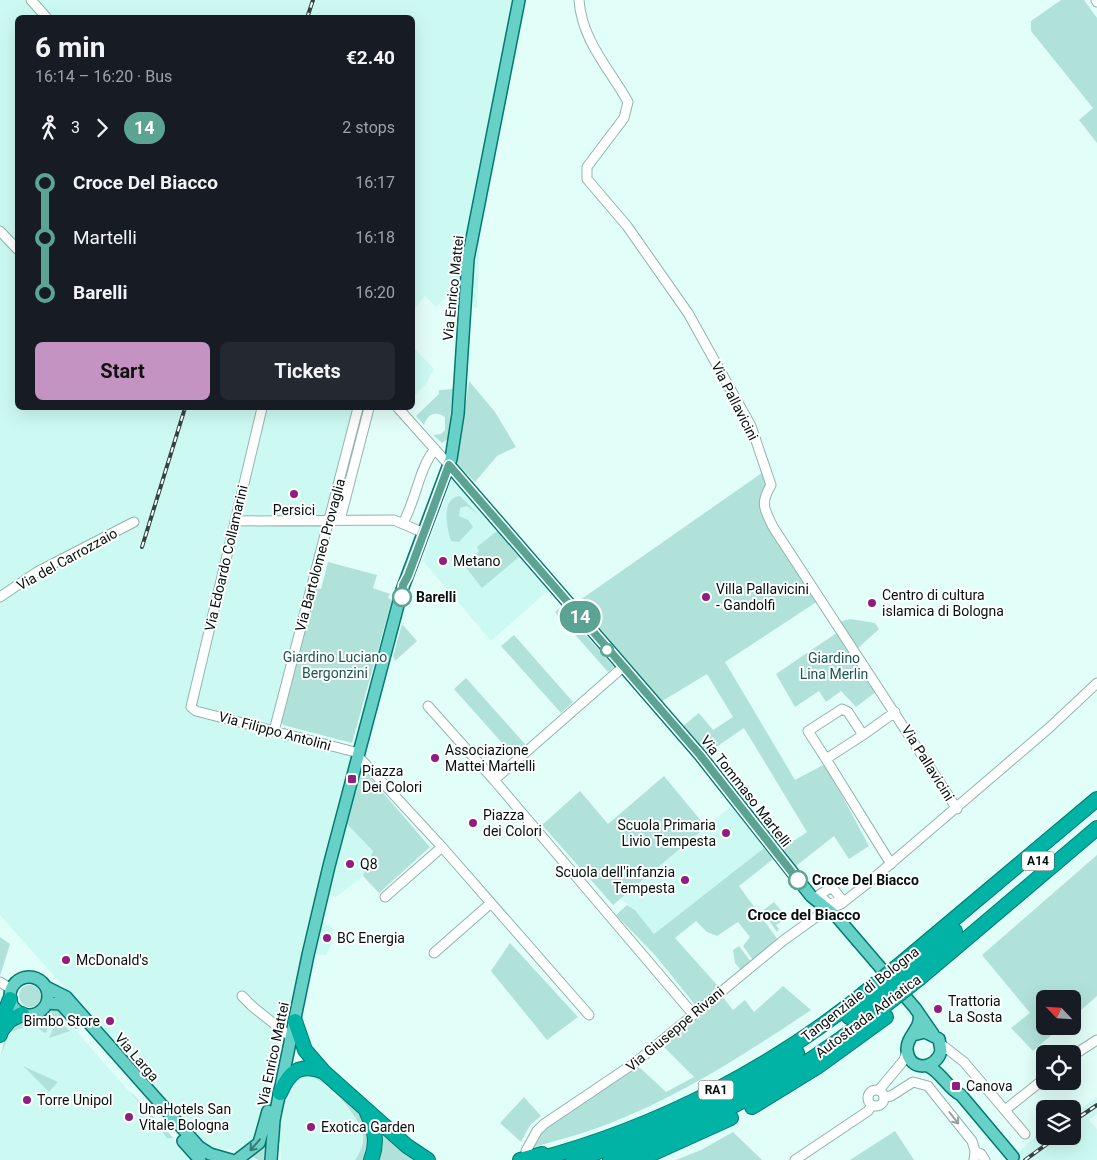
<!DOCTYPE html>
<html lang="en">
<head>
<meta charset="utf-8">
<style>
	body { margin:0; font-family:Roboto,sans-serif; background:#242831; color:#f1f3f6; height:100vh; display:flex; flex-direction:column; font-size:19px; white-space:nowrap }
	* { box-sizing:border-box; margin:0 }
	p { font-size:16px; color:#9ea1a6 }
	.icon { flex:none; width:28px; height:28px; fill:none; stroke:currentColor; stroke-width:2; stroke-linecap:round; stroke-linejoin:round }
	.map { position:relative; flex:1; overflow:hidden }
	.drawer { position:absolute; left:15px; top:15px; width:400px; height:395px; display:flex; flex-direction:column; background:#171b24; border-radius:8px; box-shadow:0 5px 20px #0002 }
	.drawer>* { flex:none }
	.badge { padding:0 10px; border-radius:16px; font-size:18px; line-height:32px }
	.needle { width:32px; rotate:295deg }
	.controls { position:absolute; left:1036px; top:990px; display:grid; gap:10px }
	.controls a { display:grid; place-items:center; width:45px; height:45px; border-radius:8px; background:#171b24; box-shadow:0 5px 20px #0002; font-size:25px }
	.map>.badge { position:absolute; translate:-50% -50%; box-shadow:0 0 0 2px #fff }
	.legs { display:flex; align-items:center; gap:8px; height:55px; padding:0 20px; font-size:16px }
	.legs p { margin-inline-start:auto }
	.head { display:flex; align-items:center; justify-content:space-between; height:85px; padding:0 20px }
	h1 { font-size:28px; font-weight:700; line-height:38px }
	.action { display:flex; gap:10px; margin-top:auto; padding:10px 20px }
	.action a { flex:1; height:58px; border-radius:8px; background:#c593c1; color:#111; font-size:20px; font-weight:700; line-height:58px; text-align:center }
	.action a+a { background:#242831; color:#f1f3f6 }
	ul { padding:0 20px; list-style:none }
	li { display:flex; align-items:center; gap:18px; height:55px; font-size:19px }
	li i { display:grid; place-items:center; width:8px; height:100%; margin:0 6px; background:currentColor }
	li i::after { content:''; width:12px; height:12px; margin:-6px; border:4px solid; border-radius:50%; background:#171b24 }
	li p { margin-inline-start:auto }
	li:first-child i { background:linear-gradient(#0000 50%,currentColor 0) }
	li:last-child i { background:linear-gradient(currentColor 50%,#0000 0) }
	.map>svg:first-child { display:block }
	.built { fill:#ccfaf2 }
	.green { fill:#b1e2da }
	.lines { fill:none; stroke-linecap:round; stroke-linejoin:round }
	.minor-casing { stroke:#92b4ae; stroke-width:11 }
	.major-casing { stroke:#027a70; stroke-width:14 }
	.highway-casing { stroke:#027a70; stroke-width:16 }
	.minor { stroke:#fff; stroke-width:9 }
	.major { stroke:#67d1c8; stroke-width:11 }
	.highway { stroke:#01b3a4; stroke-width:14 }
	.rail-casing { stroke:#344341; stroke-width:4 }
	.rail { stroke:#fff; stroke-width:2; stroke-dasharray:5.5; stroke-linecap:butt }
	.highway-bridge-casing { stroke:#027a70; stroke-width:16; stroke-linecap:butt }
	.highway-bridge { stroke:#01b3a4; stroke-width:14 }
	.oneway { stroke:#9b9f9f }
	.oneway2 { stroke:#3a7a74 }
	.line-1-casing { stroke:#fff; stroke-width:11 }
	.line-1 { stroke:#5ba494; stroke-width:8 }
	.poi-dot { fill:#8f1e80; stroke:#fff; stroke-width:2 }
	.stop-1-dot { fill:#fff; stroke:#5ba494; stroke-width:2.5 }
	.labels { text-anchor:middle; stroke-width:4; stroke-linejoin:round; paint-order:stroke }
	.shield { fill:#fff; stroke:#4f5856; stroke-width:1 }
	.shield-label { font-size:12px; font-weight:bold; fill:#04100e }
	.street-label { font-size:14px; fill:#04100e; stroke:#fff }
	.poi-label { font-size:14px; fill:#04100e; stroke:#fff; text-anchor:start }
	.stop-label { font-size:14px; font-weight:bold; fill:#04100e; stroke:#fff; text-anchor:start }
	.park-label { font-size:14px; fill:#195750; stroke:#fff }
	.neighbourhood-label { font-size:15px; font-weight:bold; fill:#04100e; stroke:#fff }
</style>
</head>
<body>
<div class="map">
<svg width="1097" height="1160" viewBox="0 0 1097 1160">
	<rect width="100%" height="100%" fill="#e2fef9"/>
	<path class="built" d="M0 0H526L480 233 477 309 448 296 436 307 425 296 413 310 412 18H18V408H360L275 731 360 752 361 767 347 824 373 851 363 876 336 897 328 894 319 920 333 929 332 943 326 955 314 954 299 1021 284 1018 255 1137 251 1143 240 1149 215 1150 205 1145 0 915Z
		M413 347 434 369 426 384 413 397Z
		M457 464 558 582 491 641 423 561Z
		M731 806 764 848 654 934 635 910 621 899Z
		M47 1014 63 1019 70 1024 127 1089 194 1160H0V1057L8 1033Z
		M304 1076H312L321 1081 354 1114 363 1135 361 1150 355 1160H281L280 1131 285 1107 293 1087Z
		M1097 1097V1114L1089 1120 1097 1129V1160H1010L1036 1136 1040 1140 1045 1136H1072L1073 1114Z"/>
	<path class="green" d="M1061 0H1084L1097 18V143L1079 120 1093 108 1031 31V21Z
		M469 381 495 412 516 447 497 456 475 482 457 464Z
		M453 389 448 439 442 443 433 435 441 434 445 430V417C435 410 427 415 424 425L416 416 439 394V390Z
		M766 470 771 485 764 509 818 601 725 662 795 780 825 764 869 846 849 859 834 836 796 866 783 848 807 832 744 728 706 754 683 726 699 713 713 730 733 717 707 674 659 703 573 605Z
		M460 496 478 514 467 506 460 508 459 516 468 520 473 527 459 542 451 541C447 529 440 498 460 496Z
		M497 531 519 557 482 588 464 565 479 551 477 547Z
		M328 562 377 575 373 588 390 594 388 598 392 600 352 743 283 725 281 721 316 588 321 589Z
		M561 607 614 667 608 672 555 612Z
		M850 619 875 623 879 629 857 649 839 622Z
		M402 624 417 641 395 661 393 656Z
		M841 630 880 689 856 707 841 691 826 702 819 691 795 707 776 674Z
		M514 635 573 702 561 713 501 646Z
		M466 678 525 744 513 755 454 689Z
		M361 767 430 847 379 893 363 876 373 851 347 824Z
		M664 776 706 827 613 905 542 825 580 791 608 824Z
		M764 848 773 859 739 886 778 940 753 960 743 946 750 937 738 922 717 936 707 932 696 921 675 938 718 986 696 1006 655 955 616 915 627 905 635 910 654 934Z
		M1097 855V996L1073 1017 1072 999H1045V1026H1062L1033 1051 1011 1028 1030 1013 982 955Z
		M774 902 785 915 784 920 776 925 779 929 777 932 762 911Z
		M0 937 10 944 0 976Z
		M510 943 578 1017 547 1040 491 971Z
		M739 946 751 962 741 970 735 963 733 950Z
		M19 996a11 11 0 1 1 22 0a11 11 0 1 1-22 0Z
		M783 986 811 1010C747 1053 681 1096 608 1124 583 1134 557 1140 532 1148L541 1130 637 1065 666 1092 694 1077 664 1047 722 996 733 1010 745 1000 754 1012Z
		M52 1005 61 1007 79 1029H75L67 1021 47 1014Z
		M41 1018 47 1023V1032L44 1033 34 1024 10 1032 0 1057 8 1028 23 1019Z
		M62 1024 70 1031 49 1038 54 1027Z
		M23 1066 58 1082 49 1092Z
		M282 1066 268 1160H258L251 1155 261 1145Z
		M316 1072 358 1108 369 1125 368 1160H355C360 1153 364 1144 363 1134 360 1116 322 1073 304 1076 284 1088 281 1121 280 1142H277L290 1078Z
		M128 1089 173 1138H167Z
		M524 1097 541 1116 530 1125 521 1142 500 1123Z
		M375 1123 422 1160H374Z
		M895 1131 914 1160H850Z
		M733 1132 762 1160H676L701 1150Z"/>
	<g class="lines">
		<defs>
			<path id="minor" d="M31 0 47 18
				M579 0C582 41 609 68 628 102L624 118 587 167V179L627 226 688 313 751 426 771 485C760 504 764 508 773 527L957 809
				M1096 0 1097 2
				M0 231 18 250
				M262 408 191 707 196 711 359 753
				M398 408 449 465
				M340 520 369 408
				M235 521 394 520 424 533
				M403 523C416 500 419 468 435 449
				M0 597 37 572 134 522
				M623 667 494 780 693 1014
				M428 706 494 780
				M274 731 358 408
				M863 735 826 759 891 864
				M358 756 442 847 589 1015
				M826 759 808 731 842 709 848 712 863 735 895 712
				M832 887 842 900 829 904 819 895Z
				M385 897 442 847
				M434 953 491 903
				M0 982 11 989
				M242 996 253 1007 287 1034
				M941 1044 964 1062 1025 1134
				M1072 1056 1097 1040
				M868 1098a8 8 0 1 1 16 0a8 8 0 1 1-16 0Z
				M879 1090 904 1060 907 1051
				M884 1097 891 1096 913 1082 928 1086 972 1141 975 1151 974 1160
				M1005 1110 1045 1078
				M526 1151 537 1131 544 1124 636 1062 784 940 823 912 841 904 868 883 1049 728 1097 683
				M975 1151 981 1154 985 1160
				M795 1160 868 1111 872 1105"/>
			<path id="major" d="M449 465 700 755 811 896 837 917 915 1008 933 1034
				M10 996a19 19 0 1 1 38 0a19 19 0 1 1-38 0Z
				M46 987 66 997 199 1147 210 1154 231 1160
				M47 1003 61 1004 71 1015
				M913 1035 925 1032 939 1039 941 1051C936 1070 909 1072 907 1050 906 1036 922 1029 919 1014
				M928 1066C942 1073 948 1089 961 1095L1013 1157
				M183 1141 200 1160
				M237 1160 259 1143 268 1111
				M271 1160 274 1120 308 955 329 866 402 590 451 459 458 414 468 259 519 0"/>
			<path id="highway" d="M904 961 1097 799
				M911 967 955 931
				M920 978 1097 828
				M849 1017 884 990
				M295 1021 305 1050 324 1072 407 1146 428 1160
				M1 1031 10 1020 22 1014
				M0 1035 4 1014 10 999
				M280 1093C289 1072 300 1062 324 1072
				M752 1107 817 1067 886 1017
				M367 1113C375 1129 378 1143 371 1160
				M520 1160 542 1154
				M535 1160C660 1127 779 1065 878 982
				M573 1160C652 1136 728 1099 797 1053
				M610 1160C713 1125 807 1068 892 1000
				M638 1160 731 1118"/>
		</defs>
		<use href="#minor" class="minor-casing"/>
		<use href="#major" class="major-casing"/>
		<use href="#highway" class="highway-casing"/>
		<use href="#minor" class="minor"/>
		<use href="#major" class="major"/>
		<use href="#highway" class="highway"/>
		<defs>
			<path id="rail" d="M307 18 313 0
				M142 547 185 408
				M1072 1122 1097 1105
				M1025 1160 1058 1136"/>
		</defs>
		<use href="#rail" class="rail-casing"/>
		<use href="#rail" class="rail"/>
		<defs>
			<path id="highway-bridge" d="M878 982 904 961
				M884 990 911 967
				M892 1000 920 978"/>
		</defs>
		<use href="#highway-bridge" class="highway-bridge-casing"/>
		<use href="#highway-bridge" class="highway-bridge"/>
	</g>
	<defs><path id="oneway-shaft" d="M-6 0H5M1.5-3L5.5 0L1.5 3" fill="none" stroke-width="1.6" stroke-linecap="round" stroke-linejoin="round" transform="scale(1.25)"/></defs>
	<use class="oneway" href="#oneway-shaft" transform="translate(954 1118) rotate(52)"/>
	<use class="oneway2" href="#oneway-shaft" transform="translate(255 1145) rotate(131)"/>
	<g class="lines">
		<defs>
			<path id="line-1" d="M402 597 403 585 408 576 449 465 700 755 798 880"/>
		</defs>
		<use href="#line-1" class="line-1-casing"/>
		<use href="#line-1" class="line-1"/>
	</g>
	<g class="poi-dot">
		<circle cx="294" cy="494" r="5"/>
		<circle cx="443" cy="561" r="5"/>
		<circle cx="706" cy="597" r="5"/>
		<circle cx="872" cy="603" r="5"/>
		<circle cx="435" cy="758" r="5"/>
		<rect x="347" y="774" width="10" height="10" rx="2.5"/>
		<circle cx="473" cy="823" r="5"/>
		<circle cx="726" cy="833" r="5"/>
		<circle cx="350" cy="864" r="5"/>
		<circle cx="685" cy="880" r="5"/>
		<circle cx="327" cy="938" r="5"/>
		<circle cx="66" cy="960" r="5"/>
		<circle cx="938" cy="1009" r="5"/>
		<circle cx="110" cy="1021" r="5"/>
		<rect x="951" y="1081" width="10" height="10" rx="2.5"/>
		<circle cx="27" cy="1100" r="5"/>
		<circle cx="129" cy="1117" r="5"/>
		<circle cx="311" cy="1127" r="5"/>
	</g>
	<g class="stop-1-dot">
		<circle cx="402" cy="597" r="9"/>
		<circle cx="607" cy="650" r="6"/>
		<circle cx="798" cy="880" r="9"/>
	</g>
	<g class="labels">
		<g class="shield">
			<rect x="1022" y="851.5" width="32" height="19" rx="4"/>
			<rect x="698.5" y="1080.5" width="35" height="19" rx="4"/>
		</g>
		<g class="shield-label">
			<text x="1038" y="865">A14</text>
			<text x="716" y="1094">RA1</text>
		</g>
		<g class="street-label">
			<text transform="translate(453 288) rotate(-84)" y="5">Via Enrico Mattei</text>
			<text transform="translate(735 401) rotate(63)" y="5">Via Pallavicini</text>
			<text transform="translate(320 555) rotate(-75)" y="5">Via Bartolomeo Provaglia</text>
			<text transform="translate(226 558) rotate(-77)" y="5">Via Edoardo Collamarini</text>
			<text transform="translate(67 559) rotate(-29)" y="5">Via del Carrozzaio</text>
			<text transform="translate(275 731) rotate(15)" y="5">Via Filippo Antolini</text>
			<text transform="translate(928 763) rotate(58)" y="5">Via Pallavicini</text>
			<text transform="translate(746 791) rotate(52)" y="5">Via Tommaso Martelli</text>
			<text transform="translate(860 994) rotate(-38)" y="5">Tangenziale di Bologna</text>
			<text transform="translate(868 1016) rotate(-37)" y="5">Autostrada Adriatica</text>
			<text transform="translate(675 1029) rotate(-40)" y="5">Via Giuseppe Rivani</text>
			<text transform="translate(273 1054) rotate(-78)" y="5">Via Enrico Mattei</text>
			<text transform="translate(137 1057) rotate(49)" y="5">Via Larga</text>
		</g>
		<g class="poi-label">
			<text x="294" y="515" text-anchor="middle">Persici</text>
			<text x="453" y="566">Metano</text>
			<text x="716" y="594">Villa Pallavicini<tspan x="716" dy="16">- Gandolfi</tspan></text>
			<text x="882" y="600">Centro di cultura<tspan x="882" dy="16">islamica di Bologna</tspan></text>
			<text x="445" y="755">Associazione<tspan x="445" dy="16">Mattei Martelli</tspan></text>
			<text x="362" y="776">Piazza<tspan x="362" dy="16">Dei Colori</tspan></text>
			<text x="483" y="820">Piazza<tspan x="483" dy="16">dei Colori</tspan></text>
			<text x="716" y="830" text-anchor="end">Scuola Primaria<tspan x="716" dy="16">Livio Tempesta</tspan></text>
			<text x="360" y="869">Q8</text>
			<text x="675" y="877" text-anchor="end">Scuola dell'infanzia<tspan x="675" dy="16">Tempesta</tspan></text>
			<text x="337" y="943">BC Energia</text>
			<text x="76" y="965">McDonald's</text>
			<text x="948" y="1006">Trattoria<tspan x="948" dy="16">La Sosta</tspan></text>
			<text x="100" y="1026" text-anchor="end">Bimbo Store</text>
			<text x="966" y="1091">Canova</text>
			<text x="37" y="1105">Torre Unipol</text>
			<text x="139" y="1114">UnaHotels San<tspan x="139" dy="16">Vitale Bologna</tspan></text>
			<text x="321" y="1132">Exotica Garden</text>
		</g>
		<g class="stop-label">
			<text x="416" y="602">Barelli</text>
			<text x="812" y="885">Croce Del Biacco</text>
		</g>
		<g class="park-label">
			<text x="335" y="662">Giardino Luciano<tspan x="335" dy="16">Bergonzini</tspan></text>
			<text x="834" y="663">Giardino<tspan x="834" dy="16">Lina Merlin</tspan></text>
		</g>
		<g class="neighbourhood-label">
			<text x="804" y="920">Croce del Biacco</text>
		</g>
	</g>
</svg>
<div class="controls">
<a><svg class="needle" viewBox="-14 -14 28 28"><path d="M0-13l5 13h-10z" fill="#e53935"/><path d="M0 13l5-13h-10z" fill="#9ea1a6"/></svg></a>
<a><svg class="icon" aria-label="locate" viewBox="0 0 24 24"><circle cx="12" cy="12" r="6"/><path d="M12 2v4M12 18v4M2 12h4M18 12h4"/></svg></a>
<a><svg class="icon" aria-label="layers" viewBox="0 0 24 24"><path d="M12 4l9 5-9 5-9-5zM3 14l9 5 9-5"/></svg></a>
</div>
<b class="badge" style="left:580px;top:617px;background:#5ba494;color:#fff">14</b>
<section class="drawer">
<div class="head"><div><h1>6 min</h1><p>16:14 – 16:20 · Bus</p></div><b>€2.40</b></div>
<div class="legs"><svg class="icon" aria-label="walk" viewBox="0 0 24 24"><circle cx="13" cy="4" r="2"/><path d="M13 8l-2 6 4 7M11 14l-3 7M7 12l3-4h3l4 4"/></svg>3<svg class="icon" aria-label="forward" viewBox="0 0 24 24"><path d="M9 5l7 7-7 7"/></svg><b class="badge" style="background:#5ba494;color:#fff">14</b><p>2 stops</p></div>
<ul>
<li><i style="color:#5ba494"></i><b>Croce Del Biacco</b><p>16:17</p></li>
<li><i style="color:#5ba494"></i><span>Martelli</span><p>16:18</p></li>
<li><i style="color:#5ba494"></i><b>Barelli</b><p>16:20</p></li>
</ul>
<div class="action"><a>Start</a><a>Tickets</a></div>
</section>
</div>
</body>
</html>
